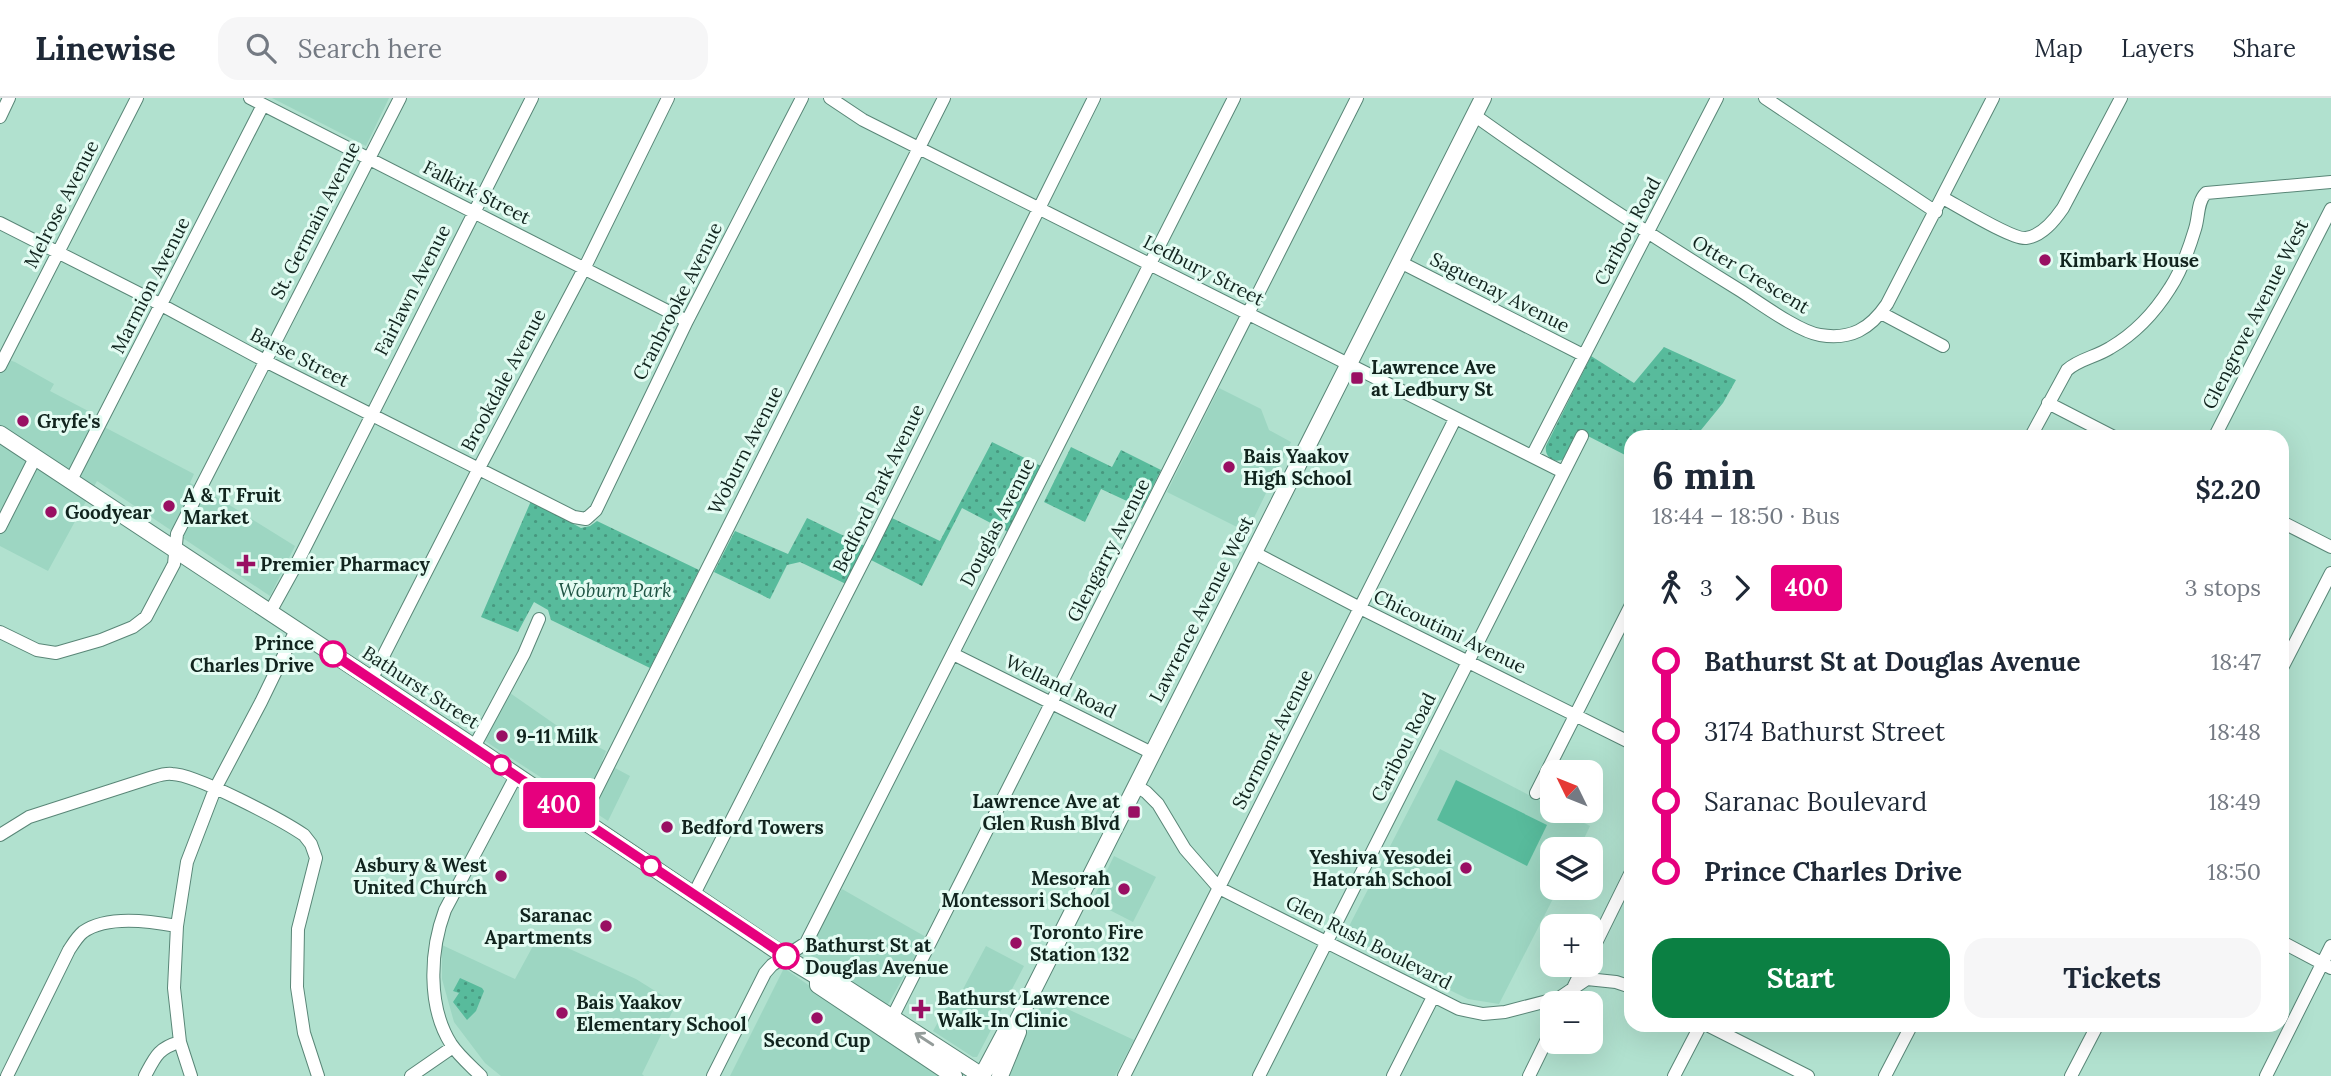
<!DOCTYPE html>
<html lang="en">
<head>
<meta charset="utf-8">
<style>
	body { margin:0; font-family:Lora,serif; background:#f6f6f7; color:#1f2937; height:100vh; display:flex; flex-direction:column; font-size:26px; white-space:nowrap }
	* { box-sizing:border-box; margin:0 }
	p { font-size:23px; color:#747a83 }
	.icon { flex:none; width:38px; height:38px; fill:none; stroke:currentColor; stroke-width:2; stroke-linecap:round; stroke-linejoin:round }
	.map { position:relative; flex:1; overflow:hidden }
	.drawer { position:absolute; left:1624px; top:332px; width:665px; height:602px; display:flex; flex-direction:column; background:#fff; border-radius:21px; box-shadow:0 7px 28px #0002 }
	.drawer>* { flex:none }
	.badge { padding:0 14px; border-radius:5px; font-size:24px; line-height:46px }
	.needle { width:46px; rotate:313deg }
	.controls { position:absolute; left:1540px; top:662px; display:grid; gap:14px }
	.controls a { display:grid; place-items:center; width:63px; height:63px; border-radius:14px; background:#fff; box-shadow:0 7px 28px #0002; font-size:35px }
	.map>.badge { position:absolute; translate:-50% -50%; box-shadow:0 0 0 4px #fff }
	.legs { display:flex; align-items:center; gap:10px; height:77px; padding:0 28px; font-size:23px }
	.legs p { margin-inline-start:auto }
	.summary { display:flex; align-items:center; justify-content:space-between; height:119px; padding:0 28px }
	h1 { font-size:38px; font-weight:700; line-height:52px }
	.action { display:flex; gap:14px; margin-top:auto; padding:14px 28px }
	.action a { flex:1; height:80px; border-radius:21px; background:#0b8043; color:#fff; font-size:28px; font-weight:700; line-height:80px; text-align:center }
	.action a+a { background:#f6f6f7; color:#1f2937 }
	ul { padding:0 28px; list-style:none }
	li { display:flex; align-items:center; gap:24px; height:70px; font-size:26px }
	li i { display:grid; place-items:center; width:10px; height:100%; margin:0 9px; background:currentColor }
	li i::after { content:''; width:18px; height:18px; margin:-9px; border:5px solid; border-radius:50%; background:#fff }
	li p { margin-inline-start:auto }
	li:first-child i { background:linear-gradient(#0000 50%,currentColor 0) }
	li:last-child i { background:linear-gradient(currentColor 50%,#0000 0) }
	header { display:flex; align-items:center; gap:42px; box-sizing:border-box; height:98px; padding:0 35px; background:#fff; border-bottom:2px solid #e0e1e3 }
	header strong { font-size:33px }
	nav { display:flex; gap:38px; margin-inline-start:auto; font-size:24px }
	.search { width:490px; height:63px; background:#f6f6f7; display:flex; align-items:center; gap:18px; box-sizing:border-box; padding:0 24px; border-radius:21px; color:#747a83; font-size:26px }
	.map>svg:first-child { display:block }
	.built { fill:#9dd6c2 }
	.grass { fill:#58bb9c }
	.park { fill:url(#park-dots) }
	.lines { fill:none; stroke-linecap:round; stroke-linejoin:round }
	.minor-casing { stroke:#598677; stroke-width:14 }
	.major-casing { stroke:#598677; stroke-width:18 }
	.minor { stroke:#fff; stroke-width:12 }
	.major { stroke:#fff; stroke-width:16 }
	.oneway { stroke:#949c9a }
	.line-1-casing { stroke:#fff; stroke-width:16 }
	.line-1 { stroke:#e6007e; stroke-width:10 }
	.poi-dot { fill:#991063; stroke:#e4fcf3; stroke-width:2.5 }
	.stop-1-dot { fill:#fff; stroke:#e6007e; stroke-width:3.5 }
	.labels { text-anchor:middle; stroke-width:6; stroke-linejoin:round; paint-order:stroke }
	.street-label { font-size:19px; fill:#11241e; stroke:#e4fcf3 }
	.poi-label { font-size:19px; font-weight:bold; fill:#11241e; stroke:#e4fcf3; text-anchor:start }
	.park-label { font-size:19px; font-style:italic; fill:#205545; stroke:#e4fcf3 }
	.stop-label { font-size:19px; font-weight:bold; fill:#11241e; stroke:#e4fcf3; text-anchor:end }
</style>
</head>
<body>
<header>
<strong>Linewise</strong>
<div class="search"><svg class="icon" aria-label="search" viewBox="0 0 24 24"><circle cx="10" cy="10" r="6"/><path d="M15 15l6 6"/></svg>Search here</div>
<nav><a>Map</a><a>Layers</a><a>Share</a></nav>
</header>
<div class="map">
<svg width="2331" height="978" viewBox="0 0 2331 978">
	<defs>
		<pattern id="park-dots" width="8" height="8" patternUnits="userSpaceOnUse" patternTransform="scale(1.75)"><rect width="8" height="8" fill="#58bb9c"/><path d="M2 2h.1M6 6h.1" fill="none" stroke="#47987f" stroke-width="1.8" stroke-linecap="round"/></pattern>
	</defs>
	<rect width="100%" height="100%" fill="#b1e1cf"/>
	<path class="built" d="M272 0H389L366 48Z
		M0 259 15 264 54 286 50 293 92 315 89 321 194 376 190 385 215 398 295 448 270 498 97 383 48 473 0 448Z
		M1219 290 1261 311 1269 332 1291 344 1247 434 1167 394Z
		M510 595 556 627 606 653 602 663 630 678 608 723 485 643Z
		M1440 651 1552 709V712H1559L1590 728 1579 751H1552V789H1559L1499 906 1468 901 1343 840Z
		M1114 758 1156 779 1133 824 1092 803Z
		M842 791 926 839 887 908 806 854Z
		M539 837 636 881 676 906 642 976 644 978H501L485 965 454 924 442 881V847L515 881Z
		M986 848 1024 868 977 959H973L933 933 948 906 954 908Z
		M784 870 939 978H730Z
		M1044 900 1134 942 1115 978H1006Z"/>
	<path class="grass" d="M1456 682 1547 727 1527 768 1437 722Z"/>
	<path class="park" d="M1664 249 1736 282 1723 305 1701 332 1710 339H1666L1654 332 1649 339 1631 340V360L1580 334 1564 361C1554 366 1544 359 1546 348L1591 258 1634 285Z
		M992 344 1041 368 1008 434 962 410 922 488 871 462 892 420 940 443Z
		M1071 349 1112 369 1121 352 1161 372 1142 410 1101 391 1085 424 1044 404Z
		M531 403 581 430 590 428 597 423 699 472 650 570 551 522 548 512 534 504 518 534 481 519Z
		M807 420 865 448 846 486 800 464 787 467 770 501 714 474 735 433 788 456Z
		M460 880 482 890 484 893 476 913 467 922 453 904 459 895 453 893Z"/>
	<g class="lines">
		<defs>
			<path id="minor" d="M250 0 687 223
				M830 0 863 22 1563 374
				M1765 0 1936 114
				M1474 17C1561 79 1650 137 1741 193 1760 205 1799 234 1820 237 1851 242 1870 231 1887 206L1993 0
				M0 19 9 0
				M1943 100C1958 108 2013 142 2026 140 2042 138 2054 123 2063 110L2121 0
				M0 125 154 203 265 263 574 419 586 421 596 412 687 223 802 0
				M1400 164 1583 257
				M1881 215 1943 248
				M0 268 137 0
				M2048 305 2116 340
				M2030 340 2067 272C2079 261 2096 259 2110 250 2134 236 2155 214 2170 190 2182 172 2189 151 2195 131 2199 119 2197 104 2206 95L2331 84
				M2214 340 2331 111
				M1532 358 1717 0
				M70 384 263 7
				M2282 424 2331 449
				M0 429 35 360
				M1253 454 1360 510 1631 645
				M270 514 297 465 532 0
				M0 534 37 552 56 555 101 542 133 529 146 519 174 466 177 436 400 0
				M953 556 1152 655
				M2282 570 2331 475
				M371 582 479 370 585 169 668 0
				M474 649 524 556 539 521
				M1136 688 1146 694 1158 706 1185 751 1219 790 1459 911 1483 916 1505 914 1559 900 1587 881 1616 884 1631 889
				M1536 695 1631 507
				M581 722 944 0
				M0 737 29 719 150 680C157 678 165 675 172 676 195 676 282 722 304 737L311 746 316 760 298 831 297 889 304 935 318 978
				M694 796 868 454 1094 0
				M2282 844 2331 870
				M1591 855 1631 774
				M1574 888 1585 866
				M892 920 1357 0
				M1709 928 1808 978
				M7 978 69 852C73 846 77 839 83 834 107 817 149 823 177 828
				M145 978C155 959 158 950 180 944
				M191 978 180 944 174 890 177 828 187 764 215 691 261 604 296 532
				M411 978 453 949
				M481 978C471 968 459 958 451 946 427 908 430 852 445 812L516 678
				M713 978 765 875 772 867 806 845 1234 0
				M1124 978 1455 321
				M1259 978 1582 338
				M1393 978 1433 899
				M1529 978 1552 931
				M1674 978 1700 928
				M1885 978 1911 928
				M2071 978 2097 928
				M2266 978 2331 848"/>
			<path id="major" d="M0 336 474 649 798 867 818 879 826 877 982 978
				M818 879V887L954 978
				M982 978 1007 931 1015 928
				M1000 978 1018 934 1015 928 1483 0"/>
		</defs>
		<use href="#minor" class="minor-casing"/>
		<use href="#major" class="major-casing"/>
		<use href="#minor" class="minor"/>
		<use href="#major" class="major"/>
	</g>
	<defs><path id="oneway-shaft" d="M-6 0H5M1.5-3L5.5 0L1.5 3" fill="none" stroke-width="1.6" stroke-linecap="round" stroke-linejoin="round" transform="scale(1.75)"/></defs>
	<use class="oneway" href="#oneway-shaft" transform="translate(924 941) rotate(-147)"/>
	<g class="lines">
		<defs>
			<path id="line-1" d="M333 556 786 858"/>
		</defs>
		<use href="#line-1" class="line-1-casing"/>
		<use href="#line-1" class="line-1"/>
	</g>
	<g class="poi-dot">
		<circle cx="2045" cy="162" r="7"/>
		<rect x="1350" y="273" width="14" height="14" rx="3.5"/>
		<circle cx="23" cy="323" r="7"/>
		<circle cx="1229" cy="369" r="7"/>
		<circle cx="169" cy="408" r="7"/>
		<circle cx="51" cy="414" r="7"/>
		<path d="M242.5 455.5h7v7h7v7h-7v7h-7v-7h-7v-7h7z"/>
		<circle cx="502" cy="638" r="7"/>
		<rect x="1127" y="707" width="14" height="14" rx="3.5"/>
		<circle cx="667" cy="729" r="7"/>
		<circle cx="1466" cy="770" r="7"/>
		<circle cx="501" cy="778" r="7"/>
		<circle cx="1124" cy="791" r="7"/>
		<circle cx="606" cy="828" r="7"/>
		<circle cx="1016" cy="845" r="7"/>
		<path d="M917.5 900.5h7v7h7v7h-7v7h-7v-7h-7v-7h7z"/>
		<circle cx="562" cy="915" r="7"/>
		<circle cx="817" cy="920" r="7"/>
	</g>
	<g class="stop-1-dot">
		<circle cx="333" cy="556" r="12"/>
		<circle cx="501" cy="667" r="9"/>
		<circle cx="651" cy="768" r="9"/>
		<circle cx="786" cy="858" r="12"/>
	</g>
	<g class="labels">
		<g class="street-label">
			<text transform="translate(477 94) rotate(27)" y="7">Falkirk Street</text>
			<text transform="translate(61 106) rotate(-63)" y="7">Melrose Avenue</text>
			<text transform="translate(315 122) rotate(-63)" y="7">St. Germain Avenue</text>
			<text transform="translate(1627 133) rotate(-62)" y="7">Caribou Road</text>
			<text transform="translate(1204 172) rotate(27)" y="7">Ledbury Street</text>
			<text transform="translate(1751 176) rotate(31)" y="7">Otter Crescent</text>
			<text transform="translate(150 187) rotate(-63)" y="7">Marmion Avenue</text>
			<text transform="translate(412 192) rotate(-63)" y="7">Fairlawn Avenue</text>
			<text transform="translate(1500 194) rotate(27)" y="7">Saguenay Avenue</text>
			<text transform="translate(677 203) rotate(-63)" y="7">Cranbrooke Avenue</text>
			<text transform="translate(2255 216) rotate(-63)" y="7">Glengrove Avenue West</text>
			<text transform="translate(300 259) rotate(27)" y="7">Barse Street</text>
			<text transform="translate(503 282) rotate(-62)" y="7">Brookdale Avenue</text>
			<text transform="translate(745 352) rotate(-63)" y="7">Woburn Avenue</text>
			<text transform="translate(878 390) rotate(-64)" y="7">Bedford Park Avenue</text>
			<text transform="translate(997 424) rotate(-63)" y="7">Douglas Avenue</text>
			<text transform="translate(1108 452) rotate(-63)" y="7">Glengarry Avenue</text>
			<text transform="translate(1201 511) rotate(-63)" y="7">Lawrence Avenue West</text>
			<text transform="translate(1450 533) rotate(26)" y="7">Chicoutimi Avenue</text>
			<text transform="translate(1061 588) rotate(26)" y="7">Welland Road</text>
			<text transform="translate(421 589) rotate(33)" y="7">Bathurst Street</text>
			<text transform="translate(1272 641) rotate(-63)" y="7">Stormont Avenue</text>
			<text transform="translate(1403 649) rotate(-63)" y="7">Caribou Road</text>
			<text transform="translate(1369 844) rotate(27)" y="7">Glen Rush Boulevard</text>
		</g>
		<g class="poi-label">
			<text x="2059" y="169">Kimbark House</text>
			<text x="1371" y="276">Lawrence Ave<tspan x="1371" dy="22">at Ledbury St</tspan></text>
			<text x="37" y="330">Gryfe's</text>
			<text x="1243" y="365">Bais Yaakov<tspan x="1243" dy="22">High School</tspan></text>
			<text x="183" y="404">A &amp; T Fruit<tspan x="183" dy="22">Market</tspan></text>
			<text x="65" y="421">Goodyear</text>
			<text x="260" y="473">Premier Pharmacy</text>
			<text x="516" y="645">9-11 Milk</text>
			<text x="1120" y="710" text-anchor="end">Lawrence Ave at<tspan x="1120" dy="22">Glen Rush Blvd</tspan></text>
			<text x="681" y="736">Bedford Towers</text>
			<text x="1452" y="766" text-anchor="end">Yeshiva Yesodei<tspan x="1452" dy="22">Hatorah School</tspan></text>
			<text x="487" y="774" text-anchor="end">Asbury &amp; West<tspan x="487" dy="22">United Church</tspan></text>
			<text x="1110" y="787" text-anchor="end">Mesorah<tspan x="1110" dy="22">Montessori School</tspan></text>
			<text x="592" y="824" text-anchor="end">Saranac<tspan x="592" dy="22">Apartments</tspan></text>
			<text x="1030" y="841">Toronto Fire<tspan x="1030" dy="22">Station 132</tspan></text>
			<text x="937" y="907">Bathurst Lawrence<tspan x="937" dy="22">Walk-In Clinic</tspan></text>
			<text x="576" y="911">Bais Yaakov<tspan x="576" dy="22">Elementary School</tspan></text>
			<text x="817" y="949" text-anchor="middle">Second Cup</text>
		</g>
		<g class="park-label">
			<text x="615" y="499">Woburn Park</text>
		</g>
		<g class="stop-label">
			<text x="314" y="552">Prince<tspan x="314" dy="22">Charles Drive</tspan></text>
			<text x="805" y="854" text-anchor="start">Bathurst St at<tspan x="805" dy="22">Douglas Avenue</tspan></text>
		</g>
	</g>
</svg>
<div class="controls">
<a><svg class="needle" viewBox="-14 -14 28 28"><path d="M0-13l5 13h-10z" fill="#e53935"/><path d="M0 13l5-13h-10z" fill="#747a83"/></svg></a>
<a><svg class="icon" aria-label="layers" viewBox="0 0 24 24"><path d="M12 4l9 5-9 5-9-5zM3 14l9 5 9-5"/></svg></a>
<a>+</a>
<a>−</a>
</div>
<b class="badge" style="left:559px;top:707px;background:#e6007e;color:#fff">400</b>
<section class="drawer">
<div class="summary"><div><h1>6 min</h1><p>18:44 – 18:50 · Bus</p></div><b>$2.20</b></div>
<div class="legs"><svg class="icon" aria-label="walk" viewBox="0 0 24 24"><circle cx="13" cy="4" r="2"/><path d="M13 8l-2 6 4 7M11 14l-3 7M7 12l3-4h3l4 4"/></svg>3<svg class="icon" aria-label="forward" viewBox="0 0 24 24"><path d="M9 5l7 7-7 7"/></svg><b class="badge" style="background:#e6007e;color:#fff">400</b><p>3 stops</p></div>
<ul>
<li><i style="color:#e6007e"></i><b>Bathurst St at Douglas Avenue</b><p>18:47</p></li>
<li><i style="color:#e6007e"></i><span>3174 Bathurst Street</span><p>18:48</p></li>
<li><i style="color:#e6007e"></i><span>Saranac Boulevard</span><p>18:49</p></li>
<li><i style="color:#e6007e"></i><b>Prince Charles Drive</b><p>18:50</p></li>
</ul>
<div class="action"><a>Start</a><a>Tickets</a></div>
</section>
</div>
</body>
</html>
